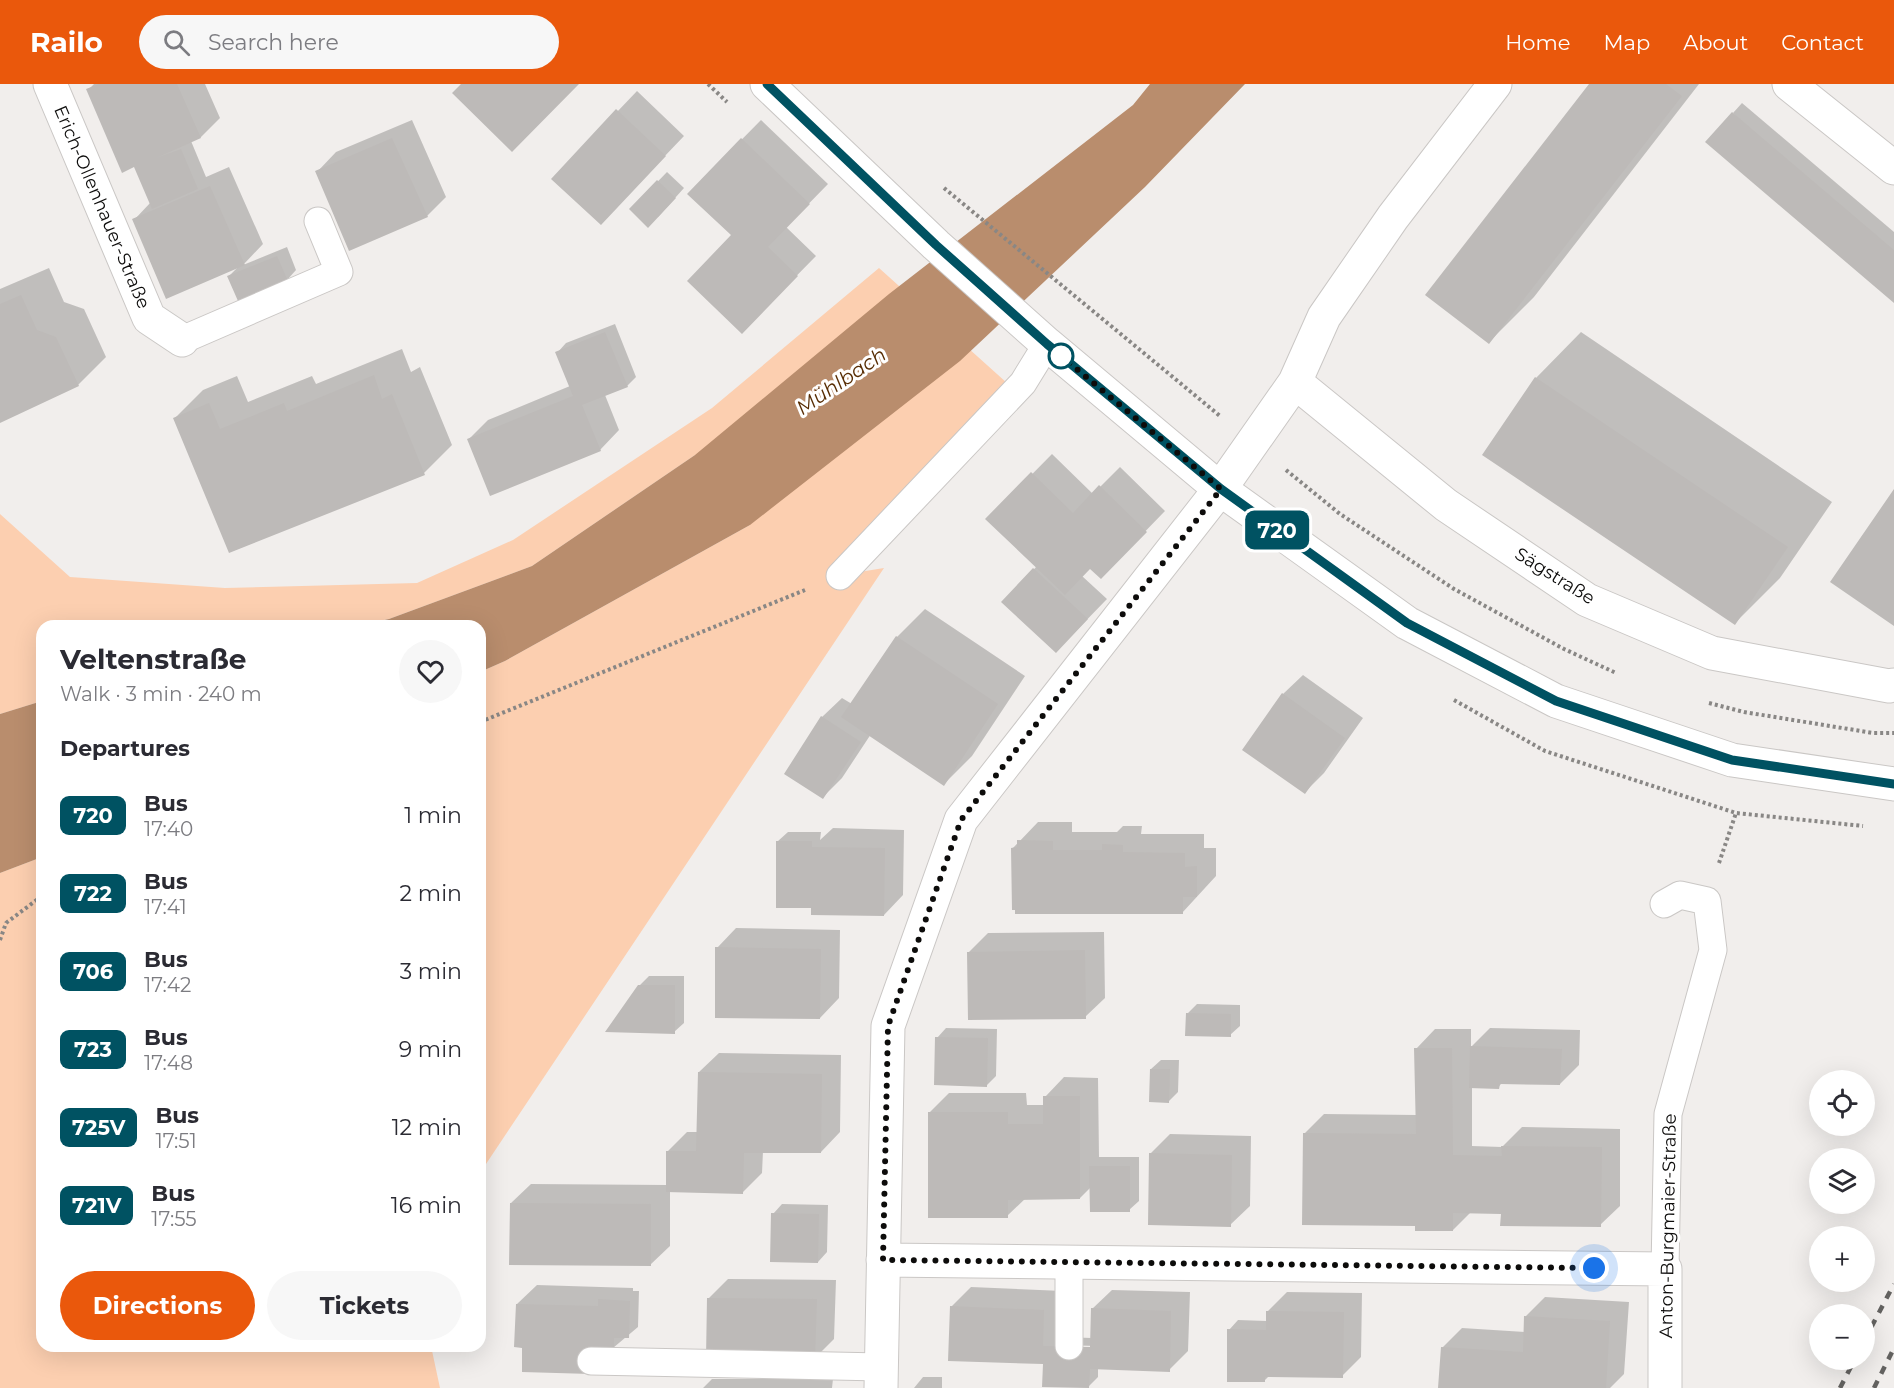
<!DOCTYPE html>
<html lang="en">
<head>
<meta charset="utf-8">
<style>
	body { margin:0; font-family:Montserrat,sans-serif; background:#f7f7f7; color:#2b2b33; height:100vh; display:flex; flex-direction:column; font-size:22px; white-space:nowrap }
	* { box-sizing:border-box; margin:0 }
	p { font-size:20px; color:#7c7c81 }
	.icon { flex:none; width:33px; height:33px; fill:none; stroke:currentColor; stroke-width:2; stroke-linecap:round; stroke-linejoin:round }
	.map { position:relative; flex:1; overflow:hidden }
	.details { position:absolute; left:36px; top:536px; width:450px; height:732px; display:flex; flex-direction:column; background:#fff; border-radius:18px; box-shadow:0 6px 24px #0002 }
	.details>* { flex:none }
	.badge { padding:0 12px; border-radius:9px; font-size:21px; line-height:39px }
	.fabs { position:absolute; left:1809px; top:986px; display:grid; gap:12px }
	.fabs a { display:grid; place-items:center; width:66px; height:66px; border-radius:50%; background:#fff; box-shadow:0 6px 24px #0002; font-size:30px }
	.you { position:absolute; width:30px; height:30px; margin:-15px; border:4px solid #fff; border-radius:50%; background:#1a73e8; box-shadow:0 0 0 9px #1a73e833 }
	.map>.badge { position:absolute; translate:-50% -50%; box-shadow:0 0 0 3px #fff }
	h2 { padding:0 24px; font-size:22px; line-height:54px }
	.round { display:grid; place-items:center; flex:none; width:63px; height:63px; border-radius:32px; background:#f7f7f7 }
	.summary { display:flex; align-items:center; justify-content:space-between; height:102px; padding:0 24px }
	h1 { font-size:28px; font-weight:700; line-height:45px }
	.button { display:flex; gap:12px; margin-top:auto; padding:12px 24px }
	.button a { flex:1; height:69px; border-radius:36px; background:#ea580c; color:#fff; font-size:24px; font-weight:700; line-height:69px; text-align:center }
	.button a+a { background:#f7f7f7; color:#2b2b33 }
	ul { padding:0; list-style:none }
	li { display:flex; align-items:center; gap:18px; height:78px; padding:0 24px }
	li div { flex:1 }
	li b { display:block; font-size:22px }
	li em { font-style:normal }
	li .badge { min-width:66px; font-weight:700; text-align:center }
	header { display:flex; align-items:center; gap:36px; box-sizing:border-box; height:84px; padding:0 30px; background:#ea580c; color:#fff }
	header strong { font-size:28px }
	nav { display:flex; gap:33px; margin-inline-start:auto; font-size:21px }
	.search { width:420px; height:54px; background:#f7f7f7; display:flex; align-items:center; gap:15px; box-sizing:border-box; padding:0 21px; border-radius:33px; color:#7c7c81; font-size:22px }
	.map>svg:first-child { display:block }
	.green { fill:#fccfb0 }
	.water { fill:#b98d6d }
	.shadow { fill:#0003; fill-rule:evenodd }
	.building { fill:#bdbab8 }
	.lines { fill:none; stroke-linecap:round; stroke-linejoin:round }
	.lane-casing { stroke:#cac7c5; stroke-width:29 }
	.street-casing { stroke:#cac7c5; stroke-width:35 }
	.secondary-casing { stroke:#cac7c5; stroke-width:35 }
	.path { stroke:#898785; stroke-width:4; stroke-dasharray:3 3; stroke-linecap:butt }
	.lane { stroke:#fff; stroke-width:27 }
	.street { stroke:#fff; stroke-width:33 }
	.secondary { stroke:#fff; stroke-width:33 }
	.rail { stroke:#636260; stroke-width:4.5; stroke-dasharray:8 8; stroke-linecap:butt }
	.line-casing { stroke:#fff; stroke-width:14 }
	.line { stroke:#005262; stroke-width:9 }
	.walk { stroke:#0d0c0b; stroke-width:6; stroke-dasharray:0 10.8 }
	.stop-dot { fill:#fff; stroke:#005262; stroke-width:3 }
	.labels { text-anchor:middle; stroke-width:6; stroke-linejoin:round; paint-order:stroke }
	.street-label { font-size:18px; fill:#0d0c0b; stroke:#fff }
	.water-label { font-size:20px; font-style:italic; fill:#582d04; stroke:#fff }
</style>
</head>
<body>
<header>
<strong>Railo</strong>
<div class="search"><svg class="icon" aria-label="search" viewBox="0 0 24 24"><circle cx="10" cy="10" r="6"/><path d="M15 15l6 6"/></svg>Search here</div>
<nav><a>Home</a><a>Map</a><a>About</a><a>Contact</a></nav>
</header>
<div class="map">
<svg width="1894" height="1304" viewBox="0 0 1894 1304">
	<rect width="100%" height="100%" fill="#f1eeec"/>
	<path class="green" d="M879 184 1007 299 841 491 884 484 480 1089V588L505 577 750 441 695 371 532 482 389 535 358 541 42 542V617L0 630V430L70 493 225 504 417 499 513 456 712 324Z
		M42 773V1262H431L440 1304H0V789Z"/>
	<path class="water" d="M1150 0H1245L1145 103 960 277 750 441 505 577 480 588V542H358L389 535 532 482 695 371 889 210 1133 21Z
		M42 617V773L0 789V630Z"/>
	<path class="shadow" d="M94 0H205L220 34 201 53 191 57 206 93 229 83 263 160 243 181 287 163 296 186 287 196 229 192 239 182 134 136 151 118 142 78 88 6Z
		M1591 0H1699L1534 213 1489 258Z
		M637 7 684 52 620 119 553 95Z
		M1742 19 1894 148V217L1733 29Z
		M412 36 446 113 427 132 317 88 336 68Z
		M761 36 828 100 786 143 816 172 761 228 733 151 689 109Z
		M667 88 684 104 658 133 631 125Z
		M49 184 64 218 84 225 106 273 78 301 0 337V205Z
		M615 240 636 293 627 302 605 311 619 346 600 366 468 356 488 336 570 302 557 269 566 259Z
		M1581 248 1832 418 1780 494 1735 539 1484 371 1536 294Z
		M402 265 411 288 420 283 452 361 424 389 230 468 175 334 203 306 237 292 248 318 312 292 316 300Z
		M1052 370 1093 410 1120 383 1165 427 1101 493 1091 483 1082 492 1107 515 1075 548 1003 518 1037 482 988 435Z
		M925 525 1025 592 972 672 944 700 871 650 842 694 823 713 822 633 842 614 852 620 897 553Z
		M1303 591 1363 634 1324 689 1305 708 1283 610Z
		M1038 738H1072V748H1117L1123 742H1142L1141 750H1204V764H1216V792L1182 829 1013 764Z
		M833 744 904 746 903 811 884 831 812 822 778 757 788 748H821L820 756Z
		M736 844 840 846 839 914 820 934 717 864Z
		M1104 848 1105 914 1085 933 969 868 988 849Z
		M649 892H684V939L674 948 639 902Z
		M1197 920 1240 921V942L1230 951 1188 929Z
		M946 944 997 945 996 992 986 1002 937 954Z
		M1490 944 1580 946 1579 981 1560 1000 1503 998 1498 1003H1472V1062L1502 1063 1522 1043 1620 1045V1122L1600 1141 1502 1128H1471L1453 1146 1417 1141 1304 1050 1324 1030 1417 1031 1416 965 1435 945H1471V963Z
		M719 969 841 971 840 1048 821 1068 763 1067 762 1089 743 1108 670 1107V1162L650 1181 511 1119 531 1100 668 1101V1067L687 1048H698L699 988Z
		M1161 976H1179L1178 1008 1168 1018 1151 985Z
		M1064 993 1098 994 1099 1073H1139V1117L1129 1126 1091 1103 1080 1114H1026L1007 1132 929 1029 949 1009H1026L1027 1021H1045V1013Z
		M1170 1050 1251 1052 1250 1122 1230 1141 1150 1070Z
		M782 1120 828 1121 827 1168 818 1178 773 1130Z
		M728 1195 836 1196 834 1255 815 1274 708 1215Z
		M537 1201 633 1204V1207H639L638 1243 613 1264H524L517 1220Z
		M971 1203 1063 1207 1062 1253 1092 1254V1225L1112 1206 1190 1208 1188 1267 1169 1286 1098 1284V1293L1088 1303 951 1223ZM1060 1261 1097 1262V1265Z
		M1287 1208 1362 1209 1361 1273 1342 1292 1270 1291 1265 1296 1229 1246 1238 1236 1267 1237 1268 1227Z
		M1545 1213 1629 1218 1624 1290 1610 1304H1440L1442 1264 1462 1244 1525 1248 1526 1232Z
		M923 1293H942V1304H914Z
		M712 1295H833L832 1304H703Z"/>
	<path class="building" d="M99 0H177L201 54 156 74 181 65 198 105 152 125 134 83 122 89 86 5Z
		M461 0H579L512 68 452 9Z
		M1589 0H1666L1682 12 1489 260 1425 211Z
		M616 25 666 72 601 141 551 95Z
		M1732 28 1894 166V219L1705 58Z
		M392 54 428 133 349 167 315 87Z
		M741 54 810 120 768 163 798 192 742 250 687 197 731 151 687 110Z
		M657 96 676 114 648 144 629 125Z
		M210 102 245 181 166 215 132 135Z
		M277 172 288 197 238 217 227 192Z
		M21 211 37 246 56 253 79 302 0 339V220Z
		M605 248 628 303 582 321 601 367 490 412 467 355 573 312 555 268Z
		M374 291 382 315 392 310 425 391 229 469 173 334 209 319 220 345 284 319 287 327Z
		M1535 293 1788 463 1735 541 1482 371Z
		M1031 388 1073 429 1099 401 1147 448 1101 495 1090 485 1065 511 985 435Z
		M1894 405V542L1830 498Z
		M1033 484 1088 535 1056 569 1001 518Z
		M896 552 998 620 944 702 841 633Z
		M1282 609 1345 654 1305 710 1242 666Z
		M821 632 861 658 823 715 784 690Z
		M1017 756 1053 757V766H1102V760L1123 761V768L1185 769V783L1197 782V813H1183V830H1015V826H1012L1011 764 1017 763Z
		M776 757H812V763L885 764 884 832 811 831V824H776Z
		M715 863 821 865 820 935 715 934Z
		M1085 866 1086 935 968 936 967 868Z
		M638 901H675V950L605 948Z
		M1186 929 1231 930V953L1185 952Z
		M935 953 988 954 987 1003 934 1001Z
		M1470 962 1562 965 1560 1001 1500 1000 1499 1005 1469 1004Z
		M1414 964H1452L1453 1071 1502 1072 1501 1062 1602 1063 1601 1143 1500 1142 1501 1130 1453 1129V1147H1415V1142L1302 1141 1303 1049 1416 1050Z
		M1150 985H1170L1169 1019 1149 1018Z
		M698 988 822 990 821 1069H744L743 1110 666 1108V1067H696Z
		M1043 1012H1080V1115L1008 1116V1134H928V1028H1008V1040H1043Z
		M1149 1069 1232 1071 1231 1143 1148 1141Z
		M1089 1082H1130V1128H1090Z
		M510 1119 651 1120V1182L509 1181Z
		M771 1129 819 1130 818 1179 770 1178Z
		M707 1214 817 1215 815 1276 706 1274Z
		M598 1215 630 1217 629 1254H614V1266L591 1290 522 1288V1264L514 1263 516 1220 598 1222Z
		M950 1222 1044 1226 1043 1262 1090 1263 1091 1224 1171 1227 1170 1288 1090 1285 1089 1304 1042 1303 1043 1280 948 1277Z
		M1266 1227 1344 1228 1343 1294 1265 1293V1298H1227V1245L1266 1246Z
		M1524 1232 1610 1237 1606 1304H1438L1441 1263 1523 1268Z"/>
	<g class="lines">
		<defs>
			<path id="lane" d="M182 256 339 188 318 137
				M840 492 1023 299 1047 260
				M1664 820 1680 811 1707 817 1713 866 1668 1030 1665 1185
				M1069 1262V1178
				M591 1277 881 1283"/>
			<path id="street" d="M50 0 149 234 182 256
				M1789 0 1894 84
				M1295 298 1446 421 1587 516 1712 569 1889 602 1894 601
				M883 1176 1665 1185V1304
				M881 1304 888 942 961 736 1220 405 1295 298 1324 233 1393 133 1495 0"/>
			<path id="secondary" d="M767 0 936 161 1047 260 1220 405 1407 539 1556 617 1732 676 1894 700"/>
		</defs>
		<use href="#lane" class="lane-casing"/>
		<use href="#street" class="street-casing"/>
		<use href="#secondary" class="secondary-casing"/>
		<path class="path" d="M708 0 727 18
			M944 104 1220 332
			M1286 386 1340 430 1454 505 1564 565 1616 589
			M1454 616 1545 667 1736 729 1863 742
			M1709 619 1744 628 1873 649H1894
			M480 638 805 506
			M1719 779 1736 729
			M0 856 6 839 42 812"/>
		<use href="#lane" class="lane"/>
		<use href="#street" class="street"/>
		<use href="#secondary" class="secondary"/>
		<path class="rail" d="M1864 1257 1894 1200
			M1840 1304 1855 1275
			M1874 1304 1894 1264"/>
	</g>
	<g class="lines">
		<defs>
			<path id="line" d="M767 0 936 161 1047 260 1221 405 1407 539 1556 617 1732 676 1894 700"/>
		</defs>
		<use href="#line" class="line-casing"/>
		<use href="#line" class="line"/>
		<path class="walk" d="M1061 272 1221 405 961 736 888 942 883 1176 1594 1184"/>
	</g>
	<circle class="stop-dot" cx="1061" cy="272" r="12"/>
	<g class="labels">
		<g class="street-label">
			<text transform="translate(102 123) rotate(67)" y="6">Erich-Ollenhauer-Straße</text>
			<text transform="translate(1555 492) rotate(32)" y="6">Sägstraße</text>
			<text transform="translate(1668 1142) rotate(-89)" y="6">Anton-Burgmaier-Straße</text>
		</g>
		<g class="water-label">
			<text transform="translate(841 297) rotate(-34)" y="7">Mühlbach</text>
		</g>
	</g>
</svg>
<div class="fabs">
<a><svg class="icon" aria-label="locate" viewBox="0 0 24 24"><circle cx="12" cy="12" r="6"/><path d="M12 2v4M12 18v4M2 12h4M18 12h4"/></svg></a>
<a><svg class="icon" aria-label="layers" viewBox="0 0 24 24"><path d="M12 4l9 5-9 5-9-5zM3 14l9 5 9-5"/></svg></a>
<a>+</a>
<a>−</a>
</div>
<div class="you" style="left:1594px;top:1184px"></div>
<b class="badge" style="left:1277px;top:446px;background:#005262;color:#fff">720</b>
<section class="details">
<div class="summary"><div><h1>Veltenstraße</h1><p>Walk · 3 min · 240 m</p></div><a class="round"><svg class="icon" aria-label="heart" viewBox="0 0 24 24"><path d="M12 20l-8-8c-3-5 5-10 8-4 3-6 11-1 8 4z"/></svg></a></div>
<h2>Departures</h2>
<ul>
<li><span class="badge" style="background:#005262;color:#fff">720</span><div><b>Bus</b><p>17:40</p></div><em>1 min</em></li>
<li><span class="badge" style="background:#005262;color:#fff">722</span><div><b>Bus</b><p>17:41</p></div><em>2 min</em></li>
<li><span class="badge" style="background:#005262;color:#fff">706</span><div><b>Bus</b><p>17:42</p></div><em>3 min</em></li>
<li><span class="badge" style="background:#005262;color:#fff">723</span><div><b>Bus</b><p>17:48</p></div><em>9 min</em></li>
<li><span class="badge" style="background:#005262;color:#fff">725V</span><div><b>Bus</b><p>17:51</p></div><em>12 min</em></li>
<li><span class="badge" style="background:#005262;color:#fff">721V</span><div><b>Bus</b><p>17:55</p></div><em>16 min</em></li>
</ul>
<div class="button"><a>Directions</a><a>Tickets</a></div>
</section>
</div>
</body>
</html>
